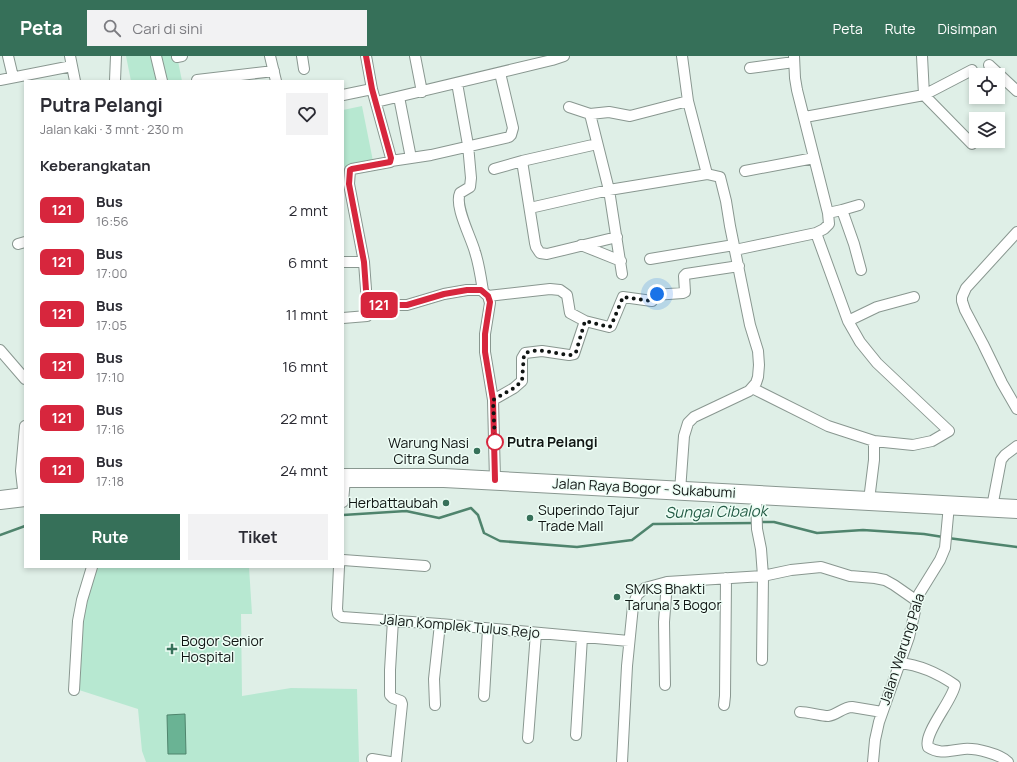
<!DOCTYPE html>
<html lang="id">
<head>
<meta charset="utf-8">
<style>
	body { margin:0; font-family:Manrope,sans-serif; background:#f2f2f3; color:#2b2b33; height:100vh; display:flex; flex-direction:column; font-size:15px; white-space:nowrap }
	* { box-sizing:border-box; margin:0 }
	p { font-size:13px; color:#7c7c81 }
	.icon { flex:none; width:22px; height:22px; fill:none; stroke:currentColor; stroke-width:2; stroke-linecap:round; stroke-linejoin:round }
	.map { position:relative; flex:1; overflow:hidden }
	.drawer { position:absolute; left:24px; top:24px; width:320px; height:488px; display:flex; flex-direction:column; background:#fff; border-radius:0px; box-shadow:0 2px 6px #0003 }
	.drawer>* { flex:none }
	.badge { padding:0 8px; border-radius:6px; font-size:14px; line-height:26px }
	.fabs { position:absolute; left:969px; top:12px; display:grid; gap:8px }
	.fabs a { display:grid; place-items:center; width:36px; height:36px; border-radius:0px; background:#fff; box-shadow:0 2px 6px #0003; font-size:20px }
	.you { position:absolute; width:20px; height:20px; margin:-10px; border:3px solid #fff; border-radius:50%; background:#1a73e8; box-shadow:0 0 0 6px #1a73e833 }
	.map>.badge { position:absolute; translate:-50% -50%; box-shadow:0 0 0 2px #fff }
	h2 { padding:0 16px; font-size:15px; line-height:36px }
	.round { display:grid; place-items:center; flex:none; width:42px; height:42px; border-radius:0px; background:#f2f2f3 }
	.head { display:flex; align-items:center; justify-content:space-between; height:68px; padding:0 16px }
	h1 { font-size:19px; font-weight:700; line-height:30px }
	.cta { display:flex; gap:8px; margin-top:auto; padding:8px 16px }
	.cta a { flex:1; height:46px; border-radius:0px; background:#367059; color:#fff; font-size:16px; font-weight:700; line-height:46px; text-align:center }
	.cta a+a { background:#f2f2f3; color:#2b2b33 }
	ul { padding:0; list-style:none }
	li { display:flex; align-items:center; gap:12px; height:52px; padding:0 16px }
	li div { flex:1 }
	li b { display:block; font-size:15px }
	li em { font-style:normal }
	li .badge { min-width:44px; font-weight:700; text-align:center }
	header { display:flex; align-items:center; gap:24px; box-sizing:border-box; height:56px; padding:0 20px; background:#367059; color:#fff }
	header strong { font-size:19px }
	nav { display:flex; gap:22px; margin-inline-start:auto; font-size:14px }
	.search { width:280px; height:36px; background:#f2f2f3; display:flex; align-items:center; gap:10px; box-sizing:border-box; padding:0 14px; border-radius:0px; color:#7c7c81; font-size:15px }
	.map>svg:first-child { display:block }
	.green { fill:#b7e8d1 }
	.water { fill:#6ab394; stroke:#4f846d }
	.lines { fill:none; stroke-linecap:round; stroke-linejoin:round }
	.stream { stroke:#4f846d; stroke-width:2.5 }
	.street-casing { stroke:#899790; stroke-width:12 }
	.highway-casing { stroke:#899790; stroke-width:20 }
	.street { stroke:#fff; stroke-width:10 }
	.highway { stroke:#fff; stroke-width:18 }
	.line-casing { stroke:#fff; stroke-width:9 }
	.line { stroke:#d7263d; stroke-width:6 }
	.walk { stroke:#101513; stroke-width:4; stroke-dasharray:0 7.2 }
	.stop-dot { fill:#fff; stroke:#d7263d; stroke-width:2 }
	.poi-dot { fill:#367059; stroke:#edfdf5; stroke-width:1.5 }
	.labels { text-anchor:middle; stroke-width:3; stroke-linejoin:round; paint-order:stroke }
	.stop-label { font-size:14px; font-weight:bold; fill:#101513; stroke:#edfdf5; text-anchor:start }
	.poi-label { font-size:14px; fill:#101513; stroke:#edfdf5; text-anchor:start }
	.street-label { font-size:14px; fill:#101513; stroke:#edfdf5 }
	.water-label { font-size:15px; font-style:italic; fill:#235b45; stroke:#edfdf5 }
</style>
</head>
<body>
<header>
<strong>Peta</strong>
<div class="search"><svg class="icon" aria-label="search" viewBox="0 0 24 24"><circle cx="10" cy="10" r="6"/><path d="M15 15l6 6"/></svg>Cari di sini</div>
<nav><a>Peta</a><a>Rute</a><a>Disimpan</a></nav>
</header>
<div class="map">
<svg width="1017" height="706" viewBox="0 0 1017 706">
	<rect width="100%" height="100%" fill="#dfefe7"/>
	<path class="green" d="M126 0H177L182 25H131Z
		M362 50 373 105 343 111V54Z
		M93 511H249L252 558H241L242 640 291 632 357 633 359 706H146L142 695 138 653 79 634 75 630 83 554Z"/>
	<path class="water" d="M185 658 186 698H168L167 659Z"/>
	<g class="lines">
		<path class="stream" d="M343 459 406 455 439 462 471 452 478 459 484 477 500 485 577 491 632 484 653 468 755 467
			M760 466H774L817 477 863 474 924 478 943 481
			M0 479 25 470
			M948 482 1017 491"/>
		<defs>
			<path id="street" d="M8 0 13 21
				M70 0 75 25
				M156 0 162 25
				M270 0 276 25
				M302 0 304 13
				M366 0 372 33 391 102 390 106 352 113 350 114 349 128 364 206 367 247 374 249H407L444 238 467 234H481L488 240 490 247 485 278V296L493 344 495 424
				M415 0 422 36
				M922 0 924 39 972 88
				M177 1 182 0
				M989 9 1017 35
				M750 12 794 6
				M0 24 72 10
				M197 24 274 15
				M115 25 116 0
				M457 27 468 89 471 122 470 131 460 137C454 150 471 181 475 196 479 208 481 222 483 235
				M343 39 372 33
				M399 41 411 102
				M376 46 552 4 564 0
				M569 51 590 58 609 56 630 60 688 45
				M590 58 609 134 622 218
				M805 61 924 39 972 14
				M391 105 431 99 509 81 511 79 513 72 500 17
				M522 105 535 187 536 191 540 197 547 198 617 181
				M494 113 522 105 597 88
				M745 115 814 102
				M530 152 609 134 707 118
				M842 154 859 149
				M828 157 842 154 854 188 861 214
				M1017 176 966 232 962 241V245L965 254 983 288 1002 327 1017 353
				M18 188 25 186
				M581 189 621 205
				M735 194 816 177 824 173 829 168 828 157 797 34 795 22 794 0
				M650 203 734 189
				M343 206H364
				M488 240 550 233 560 234 567 239 570 257 585 265 574 298 569 299 542 295 525 297 522 302V325L514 332 493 344
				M343 262 367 260
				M585 265 609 271 611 270 623 241 652 245 654 239 683 237 685 236 684 220 686 218 739 210
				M848 265 877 251 914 241
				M0 294 25 323
				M752 332 828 370 874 385 913 389 932 385 949 375 877 307 860 286 848 265 816 177
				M680 435 684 380 688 367 694 361 749 335 756 327 758 321 759 309 758 295 750 269 730 170 726 145 720 121 707 118 688 45 682 0
				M756 438 757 473 761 493 763 520 762 604
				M24 442 21 415 25 370
				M869 444 874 404V385
				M343 446 345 422
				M992 451 1001 404 1005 399 1017 390
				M343 504 425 510
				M339 511 337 553 338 558 342 561 440 568 629 585
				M393 564 390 614V639L393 642 401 645 402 648 396 706
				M900 607C920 609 939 618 955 629 953 644 923 677 928 691 940 699 951 694 964 693 976 692 1000 698 1008 706
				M665 629 664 566 667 526
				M74 634 78 565 82 544 92 511
				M484 640 488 573
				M435 649 434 623 440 568
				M724 649 725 640 726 522
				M800 656C808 656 821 660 828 660 837 659 843 651 852 651L882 656
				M576 679 582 581
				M528 682 536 577
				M372 703 390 706
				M622 706 627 610 633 550 637 539 645 532 667 526 763 520 791 514 821 511 850 520 875 522 885 524 894 529 917 545
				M873 706 875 684 879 666 909 581 919 538 940 504 945 492 949 449"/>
			<path id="highway" d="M343 422H444L1017 453
				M0 444 25 441"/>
		</defs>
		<use href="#street" class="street-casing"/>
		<use href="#highway" class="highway-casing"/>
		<use href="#street" class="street"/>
		<use href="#highway" class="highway"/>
	</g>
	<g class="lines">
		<defs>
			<path id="line" d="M366 0 372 33 391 102 390 106 352 113 350 114 349 128 364 206 367 248 374 249H407L444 238 467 234H481L488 240 490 246 485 278V296L493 344 495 424"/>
		</defs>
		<use href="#line" class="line-casing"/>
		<use href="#line" class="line"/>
		<path class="walk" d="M495 386 493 344 514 332 522 325 524 298C538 290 556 299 572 299L576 296 585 265 609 271 611 270 623 241 652 245 654 239 657 238"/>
	</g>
	<circle class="stop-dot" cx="495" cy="386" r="8"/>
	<g class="poi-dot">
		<circle cx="477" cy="395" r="4"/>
		<circle cx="446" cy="447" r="4"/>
		<circle cx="530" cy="462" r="4"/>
		<circle cx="617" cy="541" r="4"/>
		<path d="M170 587h4v4h4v4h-4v4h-4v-4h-4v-4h4z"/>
	</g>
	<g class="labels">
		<g class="stop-label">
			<text x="507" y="391">Putra Pelangi</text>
		</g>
		<g class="poi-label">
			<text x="469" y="392" text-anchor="end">Warung Nasi<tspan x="469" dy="16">Citra Sunda</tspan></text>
			<text x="438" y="452" text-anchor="end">Herbattaubah</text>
			<text x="538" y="459">Superindo Tajur<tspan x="538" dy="16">Trade Mall</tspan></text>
			<text x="625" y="538">SMKS Bhakti<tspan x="625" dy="16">Taruna 3 Bogor</tspan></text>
			<text x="181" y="590">Bogor Senior<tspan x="181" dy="16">Hospital</tspan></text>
		</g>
		<g class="street-label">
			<text transform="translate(644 432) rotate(3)" y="5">Jalan Raya Bogor - Sukabumi</text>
			<text transform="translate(460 570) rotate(5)" y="5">Jalan Komplek Tulus Rejo</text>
			<text transform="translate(902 593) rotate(-72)" y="5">Jalan Warung Pala</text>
		</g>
		<g class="water-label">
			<text transform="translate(716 456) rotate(-1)" y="5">Sungai Cibalok</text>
		</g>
	</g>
</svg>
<div class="fabs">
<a><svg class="icon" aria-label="locate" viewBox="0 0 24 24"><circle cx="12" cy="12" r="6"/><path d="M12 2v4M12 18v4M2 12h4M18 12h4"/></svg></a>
<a><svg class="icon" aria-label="layers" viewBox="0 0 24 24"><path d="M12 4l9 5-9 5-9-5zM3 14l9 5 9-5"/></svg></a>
</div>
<div class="you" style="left:657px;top:238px"></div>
<b class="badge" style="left:379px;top:249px;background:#d7263d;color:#fff">121</b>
<section class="drawer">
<div class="head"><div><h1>Putra Pelangi</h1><p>Jalan kaki · 3 mnt · 230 m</p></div><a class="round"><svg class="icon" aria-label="heart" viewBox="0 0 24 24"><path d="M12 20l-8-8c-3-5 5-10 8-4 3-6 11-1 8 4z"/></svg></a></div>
<h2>Keberangkatan</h2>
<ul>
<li><span class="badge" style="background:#d7263d;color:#fff">121</span><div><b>Bus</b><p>16:56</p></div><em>2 mnt</em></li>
<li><span class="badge" style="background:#d7263d;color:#fff">121</span><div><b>Bus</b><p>17:00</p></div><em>6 mnt</em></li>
<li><span class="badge" style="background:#d7263d;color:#fff">121</span><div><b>Bus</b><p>17:05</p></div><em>11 mnt</em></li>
<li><span class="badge" style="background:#d7263d;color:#fff">121</span><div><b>Bus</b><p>17:10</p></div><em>16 mnt</em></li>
<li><span class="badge" style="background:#d7263d;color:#fff">121</span><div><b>Bus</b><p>17:16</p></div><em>22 mnt</em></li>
<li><span class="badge" style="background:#d7263d;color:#fff">121</span><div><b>Bus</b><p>17:18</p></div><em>24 mnt</em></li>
</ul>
<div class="cta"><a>Rute</a><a>Tiket</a></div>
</section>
</div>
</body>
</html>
